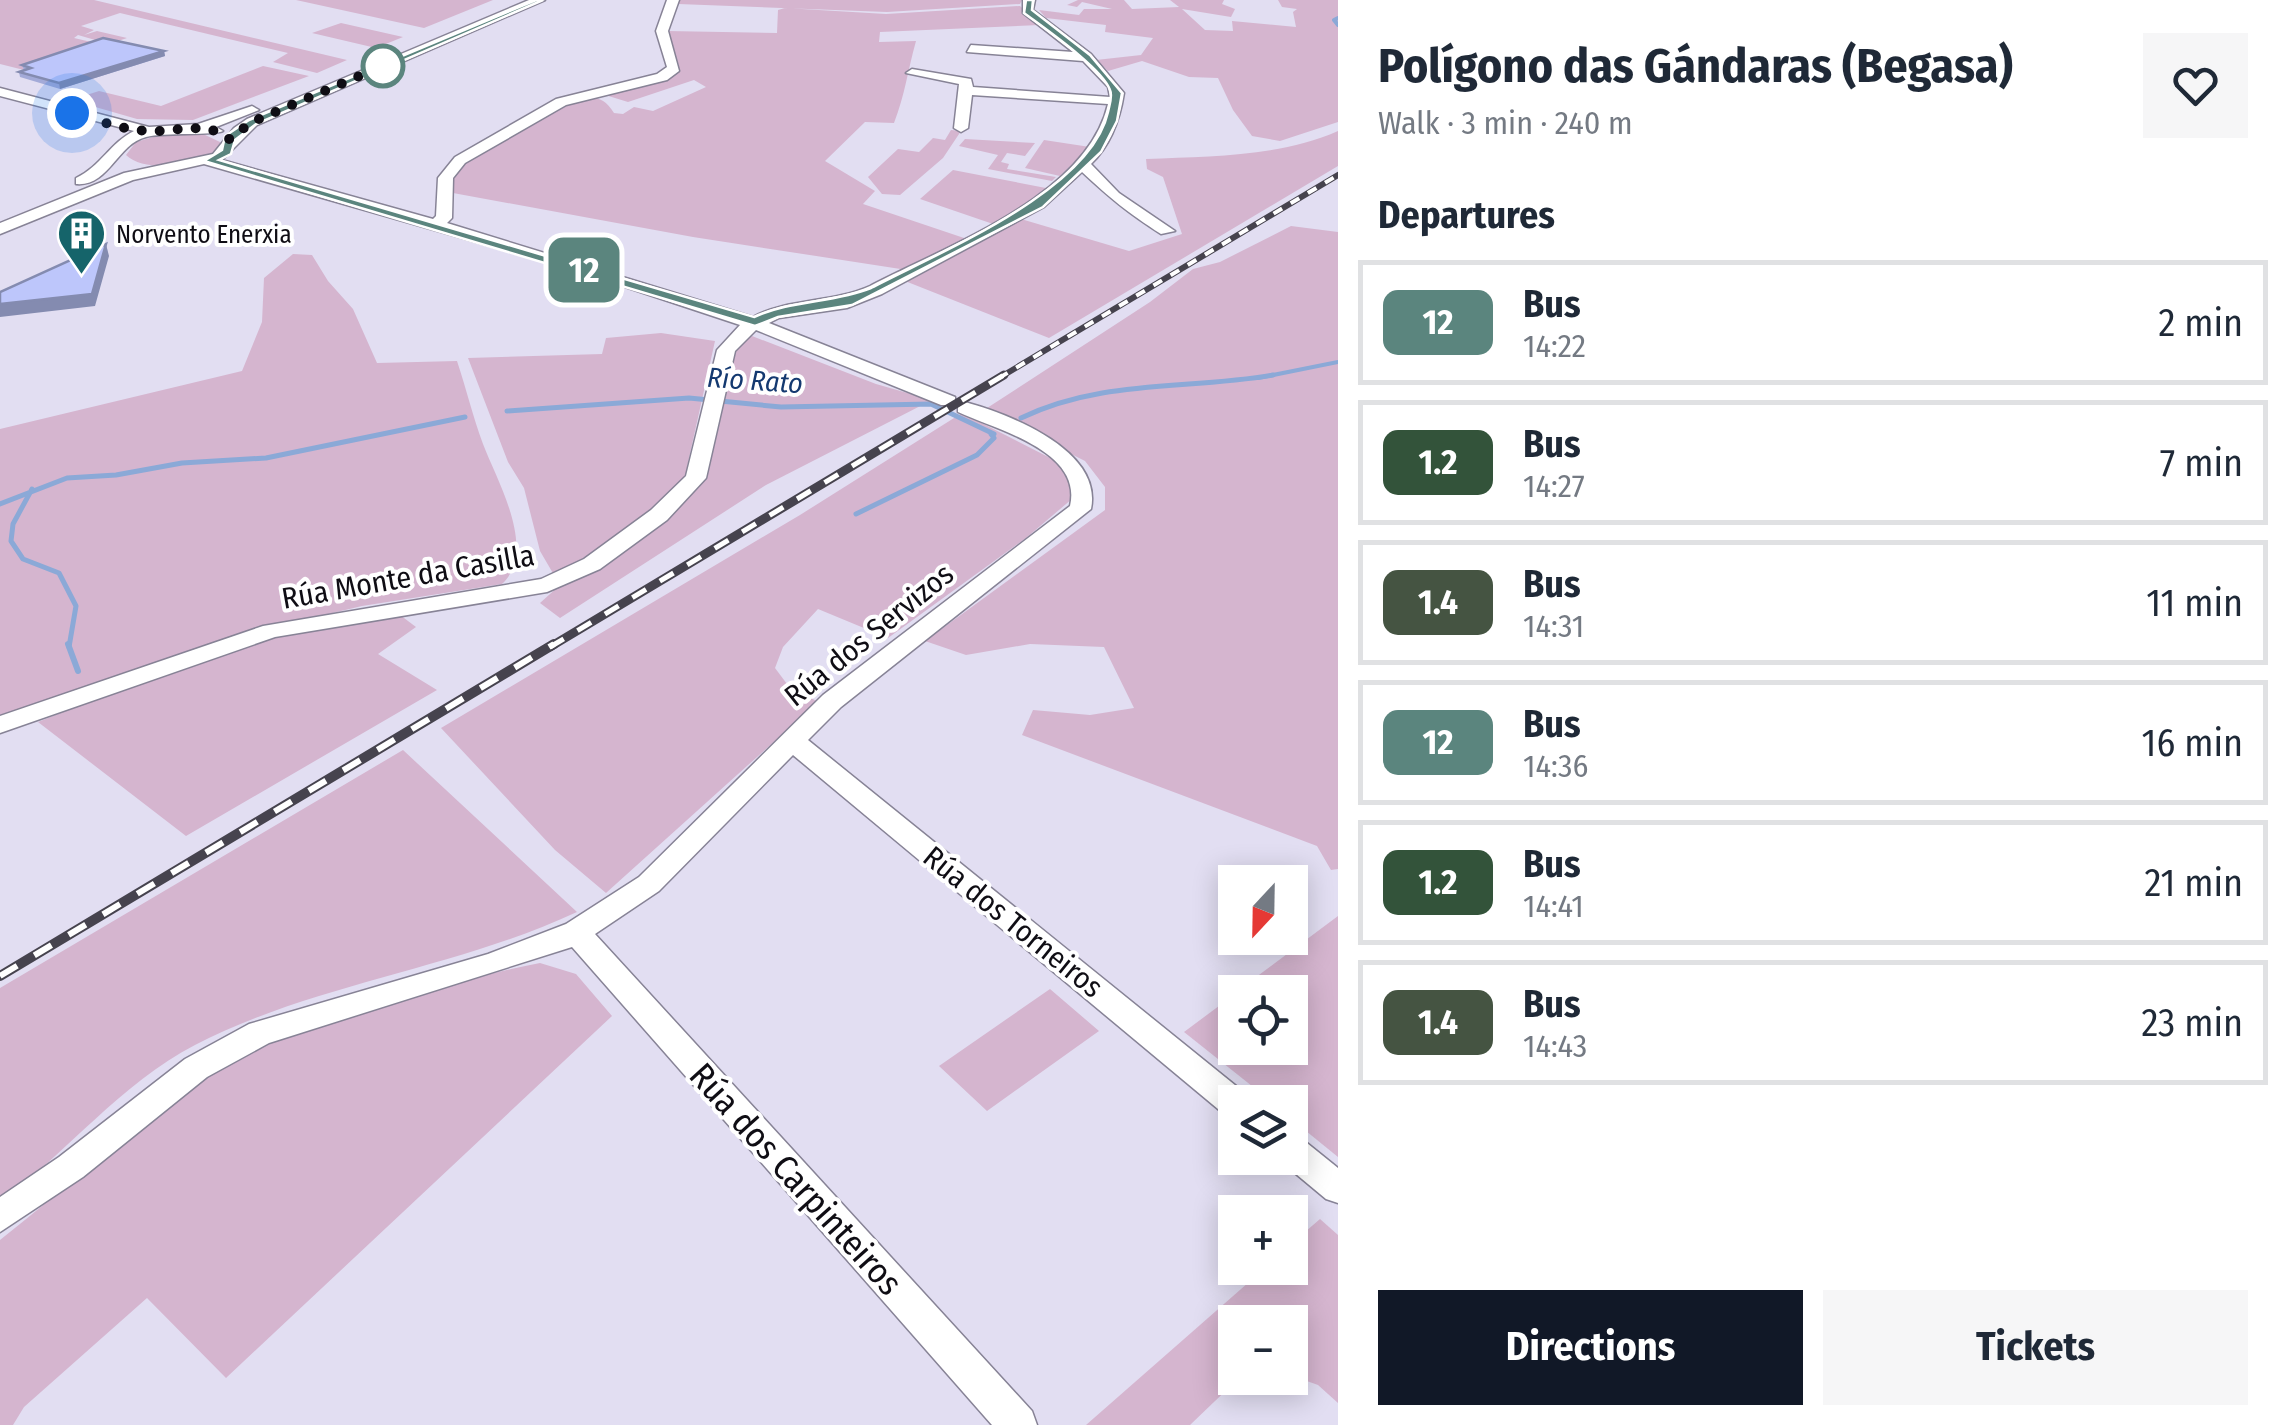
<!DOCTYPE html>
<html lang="en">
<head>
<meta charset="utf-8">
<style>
	body { margin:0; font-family:"Fira Sans Condensed",sans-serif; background:#f6f6f7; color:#1f2937; height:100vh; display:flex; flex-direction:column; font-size:38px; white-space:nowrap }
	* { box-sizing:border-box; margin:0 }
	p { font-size:32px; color:#747a83 }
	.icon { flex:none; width:55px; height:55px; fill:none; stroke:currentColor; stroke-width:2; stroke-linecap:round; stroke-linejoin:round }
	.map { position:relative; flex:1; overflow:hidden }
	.details { display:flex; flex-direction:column; background:#fff; width:950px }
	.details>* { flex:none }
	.badge { padding:0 20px; border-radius:15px; font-size:35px; line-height:65px }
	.needle { width:65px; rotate:202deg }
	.buttons { position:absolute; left:1218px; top:865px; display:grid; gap:20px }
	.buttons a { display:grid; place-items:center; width:90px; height:90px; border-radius:0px; background:#fff; box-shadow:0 5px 25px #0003; font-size:50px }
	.you { position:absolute; width:50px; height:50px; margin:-25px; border:8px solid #fff; border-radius:50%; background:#1a73e8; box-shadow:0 0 0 15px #1a73e833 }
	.map>.badge { position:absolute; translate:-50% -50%; box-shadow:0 0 0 5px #fff }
	h2 { padding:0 40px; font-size:38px; line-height:90px }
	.round { display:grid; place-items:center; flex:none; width:105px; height:105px; border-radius:0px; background:#f6f6f7 }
	.headline { display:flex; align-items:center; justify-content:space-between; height:170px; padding:0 40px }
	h1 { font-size:48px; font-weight:700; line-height:75px }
	.button { display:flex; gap:20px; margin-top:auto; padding:20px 40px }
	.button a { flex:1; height:115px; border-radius:0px; background:#111827; color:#fff; font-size:40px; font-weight:700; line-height:115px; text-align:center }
	.button a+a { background:#f6f6f7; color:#1f2937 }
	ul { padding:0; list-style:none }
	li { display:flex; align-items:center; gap:30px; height:125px; margin:0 20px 15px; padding:0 20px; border:5px solid #e0e1e3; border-radius:0px }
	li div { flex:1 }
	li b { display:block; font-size:38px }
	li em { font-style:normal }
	li .badge { min-width:110px; font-weight:700; text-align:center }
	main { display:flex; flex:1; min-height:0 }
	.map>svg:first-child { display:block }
	.green { fill:#d5b5cf }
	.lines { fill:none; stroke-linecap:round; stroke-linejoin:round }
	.stream-far2 { stroke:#8ba9d7; stroke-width:4 }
	.stream-far1 { stroke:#8ba9d7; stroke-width:5 }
	.stream { stroke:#8ba9d7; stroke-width:6 }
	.street-casing { stroke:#878396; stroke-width:3 }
	.street { fill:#fff; fill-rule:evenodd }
	.rail-far2-casing { stroke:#46434e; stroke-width:6 }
	.rail-far1-casing { stroke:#46434e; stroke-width:9 }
	.rail-casing { stroke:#46434e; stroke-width:10 }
	.rail-far2 { stroke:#fff; stroke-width:4; stroke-dasharray:10; stroke-linecap:butt }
	.rail-far1 { stroke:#fff; stroke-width:5; stroke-dasharray:16; stroke-linecap:butt }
	.rail { stroke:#fff; stroke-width:6; stroke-dasharray:20; stroke-linecap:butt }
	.wall { fill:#a3aad8 }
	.shaded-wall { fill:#848bb0 }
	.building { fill:#bdc6fb; stroke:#848bb0; stroke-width:2.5 }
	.line { fill:#5b857e; stroke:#fff; stroke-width:2.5 }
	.walk { stroke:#0f0d14; stroke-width:10; stroke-dasharray:0 18 }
	.stop-dot { fill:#fff; stroke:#5b857e; stroke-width:5 }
	.labels { text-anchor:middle; stroke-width:8; stroke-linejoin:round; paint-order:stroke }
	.far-poi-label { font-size:25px; fill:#0f0d14; stroke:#fff; text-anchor:start }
	.far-water-label { font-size:28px; font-style:italic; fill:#143970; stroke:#fff }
	.street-label { font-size:30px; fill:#0f0d14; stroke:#fff }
	.near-street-label { font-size:35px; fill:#0f0d14; stroke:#fff }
</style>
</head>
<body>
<main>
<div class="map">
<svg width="1338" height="1425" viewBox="0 0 1338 1425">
	<rect width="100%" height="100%" fill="#e2def2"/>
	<path class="green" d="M0 0H94L347 60 317 73 273 62 288 53 120 13 81 26 94 30 84 35 97 31 127 38 109 44 78 35 74 38 100 44 24 70 0 64Z
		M296 0H493L424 28Z
		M680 0H1022L1020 4 887 12 678 4Z
		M1078 0H1124L1132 9 1179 7 1170 0H1224L1222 4 1235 9 1231 17 1182 9 1205 30 1233 31 1232 21 1296 27 1293 12 1297 9 1282 7 1278 0H1338V122L1280 141 1252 136 1233 110 1218 78 1189 77 1142 61 1108 71 1096 60 1141 55 1153 38 1105 32 1106 25 1046 18 1039 10 1079 15 1084 9H1112L1082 2 1077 7 1067 5Z
		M1020 6 1040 25 880 32 879 42 916 41C908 69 905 95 894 123L865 122 825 161 875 191 863 204 967 239 907 270 693 237 453 193 454 172 478 153 581 98C598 96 605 99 614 113L623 114 634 107 653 111 706 87 694 80 628 102 602 94 676 72 679 66 667 31 777 33 778 10 785 8 886 14Z
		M341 23 403 37 376 48 312 33Z
		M263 66 309 76 193 120 137 119 71 100 99 91 161 106Z
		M951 130 961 131 943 158 900 195 882 194 868 177 898 149 919 152 933 138 945 140Z
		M1338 131V166L1049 338 905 281 1021 219 1129 251 1182 234 1163 177 1147 169 1146 159C1210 156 1279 157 1338 131Z
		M167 133H201L220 142V149C201 166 146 174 126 155L136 142Z
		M965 139 1035 143 1025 156 1007 153 1001 162 1009 164 1007 169 1056 177 1052 181 988 169 998 155 959 146Z
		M1044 140 1090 147 1060 176 1025 168Z
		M953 170 1051 189 996 225 920 199Z
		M1291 226 1338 232V869L1331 870 1317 846 1022 735 1033 710 1090 715 1134 708 1104 647 1030 644 966 655 925 641 1105 510V487L1085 461 984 410 1150 302 1193 269 1220 262Z
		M293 254 312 255 328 281 353 309 377 363 457 361C466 388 473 417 483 444 497 481 538 550 502 584L362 606 261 630 0 717V429L242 371 262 322 264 278Z
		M661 333 715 341 687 467 690 479 594 557 554 575 540 551 524 488 508 462 468 358 602 354 606 338Z
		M752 336 876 384 932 400 766 485 560 618 540 603 560 585 605 564 707 464 722 407 732 351Z
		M962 413 1062 464 1079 493 1026 538 888 638 818 609 783 647 775 668 787 684 818 702 606 893 555 850 441 728 800 515Z
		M400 615 416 627 378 654 437 690 186 836 38 722 150 677 264 639Z
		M403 750 577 912C455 969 315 983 195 1045 121 1083 67 1153 0 1202V988Z
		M1338 916V1157L1290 1118V1102H1272L1184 1032 1235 994V1048H1290V992H1236Z
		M540 963 576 974 612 1016 226 1378 147 1298 24 1407 13 1425H0V1240C74 1182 142 1117 222 1066 244 1051 273 1043 299 1033 376 1005 459 979 540 963Z
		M1050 989 1099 1031 987 1111 939 1066Z
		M1320 1219 1338 1235V1403L1318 1385 1290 1375V1322H1235V1378H1239L1190 1425H1086L1265 1268H1290V1245Z"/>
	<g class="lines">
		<path class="stream-far2" d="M1338 18 1334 20 1338 25
			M1258 378 1338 362"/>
		<path class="stream-far1" d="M507 411 689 398 781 407 931 404 994 434
			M1021 418C1102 379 1186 390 1273 375
			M32 489 13 524 11 541 23 559 59 573 76 606 69 647
			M0 504 67 478 116 475 182 463 266 458 465 417
			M856 514 977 455 994 438 991 434"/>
		<path class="stream" d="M68 644 78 671"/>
		<defs>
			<path id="street" d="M529 0H545L257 125 222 160 433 219 436 216 438 178 455 157 556 99 657 74 667 67 656 31 667 0H679L668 31 679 71 667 80 566 105 465 163 453 178 452 218 447 223 753 317C788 298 832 303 870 286 946 246 1087 196 1108 104L972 95 968 128 961 132 954 128 959 84 906 73 912 69 971 79 973 87 1110 97 1108 87 1083 61 967 52 971 45 1073 52 1023 13V0H1035L1033 10 1091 54 1124 93C1120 119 1111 145 1091 164L1119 193 1175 231 1161 234C1128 213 1110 198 1082 172L1044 207 882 294 847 308 779 318 769 323 955 397V405H941L756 330 735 351 706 478 667 520 600 569 547 592 275 637 0 733V716L263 626 541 579 584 559 651 510 686 476 717 350 740 325 577 271 204 164 133 180 0 234V223L124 173 213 154 234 128 247 119Z
				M0 88 149 127 198 124 252 106 259 110 216 127 223 131C215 136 164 132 146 137 117 144 109 187 76 184V178C100 167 111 142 134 131L0 96Z
				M965 402C1012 415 1103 451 1091 509L841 707 808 740 1246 1094 1250 1102H1235V1118L1224 1114 793 755 659 891 595 934 1032 1411 1037 1425H992L572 947 269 1043 207 1077 83 1177 0 1232V1197L59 1157 185 1059 249 1024 488 954 566 924 639 877 823 695 1070 506C1083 451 997 430 958 412V404Z
				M1290 1134 1302 1139 1338 1168V1203L1326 1199 1278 1159 1290 1158Z"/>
		</defs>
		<use href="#street" class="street-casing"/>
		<use href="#street" class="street"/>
		<defs>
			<path id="rail-far2" d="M999 378 1338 175"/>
			<path id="rail-far1" d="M550 647 1004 375"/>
			<path id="rail" d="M0 976 554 644"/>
		</defs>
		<use href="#rail-far2" class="rail-far2-casing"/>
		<use href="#rail-far1" class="rail-far1-casing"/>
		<use href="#rail" class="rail-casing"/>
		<use href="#rail-far2" class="rail-far2"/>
		<use href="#rail-far1" class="rail-far1"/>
		<use href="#rail" class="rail"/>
	</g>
	<path class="wall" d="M164 51 165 56 60 89 20 77 19 72 24 70 22 65Z"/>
	<path class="shaded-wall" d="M164 51 165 56 60 89 59 83Z
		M106 244 109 256 95 306 0 317V304Z"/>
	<path class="building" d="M103 38 164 51 59 83 19 72 31 68 22 65Z
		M106 244 92 294 0 304V292Z"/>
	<path class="line" d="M536 0H543L256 124 235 140 231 154 219 160 754 317C791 300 833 303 871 288 937 253 1091 191 1108 112 1109 106 1113 96 1110 90 1102 68 1044 28 1024 13L1026 0H1033L1032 10 1090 55 1122 93 1117 121 1101 152 1043 207 852 305 778 317 755 326 204 161 222 150 225 136 249 120Z"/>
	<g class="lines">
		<path class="walk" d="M72 113C98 120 125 131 151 131 178 132 206 120 229 139L252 122 383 66"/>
	</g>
	<defs>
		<symbol id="building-pin" viewBox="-11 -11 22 30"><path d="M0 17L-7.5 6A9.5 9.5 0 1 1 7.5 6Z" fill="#15646a" stroke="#fff"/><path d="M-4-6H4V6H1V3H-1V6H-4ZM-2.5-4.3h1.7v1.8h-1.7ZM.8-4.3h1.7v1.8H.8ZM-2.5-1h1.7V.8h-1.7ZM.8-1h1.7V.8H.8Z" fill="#fff"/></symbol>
	</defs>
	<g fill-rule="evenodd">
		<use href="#building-pin" x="54" y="206" width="55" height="75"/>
	</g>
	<circle class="stop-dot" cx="383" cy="66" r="20"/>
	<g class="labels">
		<g class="far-poi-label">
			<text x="116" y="243">Norvento Enerxia</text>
		</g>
		<g class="far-water-label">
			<text transform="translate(755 380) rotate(4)" y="10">Río Rato</text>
		</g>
		<g class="street-label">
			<text transform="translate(408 577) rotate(-10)" y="10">Rúa Monte da Casilla</text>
			<text transform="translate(869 635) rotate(-39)" y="10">Rúa dos Servizos</text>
			<text transform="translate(1013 922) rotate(39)" y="10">Rúa dos Torneiros</text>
		</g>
		<g class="near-street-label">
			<text transform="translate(796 1179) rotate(48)" y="12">Rúa dos Carpinteiros</text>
		</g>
	</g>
</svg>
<div class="buttons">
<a><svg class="needle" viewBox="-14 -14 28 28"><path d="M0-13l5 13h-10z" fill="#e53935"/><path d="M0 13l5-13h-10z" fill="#747a83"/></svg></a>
<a><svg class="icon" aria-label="locate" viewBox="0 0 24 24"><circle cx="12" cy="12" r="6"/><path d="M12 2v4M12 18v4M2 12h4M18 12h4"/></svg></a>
<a><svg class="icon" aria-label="layers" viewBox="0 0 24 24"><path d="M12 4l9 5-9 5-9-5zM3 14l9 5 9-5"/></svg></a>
<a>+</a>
<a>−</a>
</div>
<div class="you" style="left:72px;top:113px"></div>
<b class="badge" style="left:584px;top:270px;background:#5b857e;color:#fff">12</b>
</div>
<section class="details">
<div class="headline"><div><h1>Polígono das Gándaras (Begasa)</h1><p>Walk · 3 min · 240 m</p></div><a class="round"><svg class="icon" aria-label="heart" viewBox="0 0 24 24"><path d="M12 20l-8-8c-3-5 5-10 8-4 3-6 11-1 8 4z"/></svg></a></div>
<h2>Departures</h2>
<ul>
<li><span class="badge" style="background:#5b857e;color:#fff">12</span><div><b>Bus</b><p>14:22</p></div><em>2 min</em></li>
<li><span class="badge" style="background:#33533a;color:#fff">1.2</span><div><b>Bus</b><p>14:27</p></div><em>7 min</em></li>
<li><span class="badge" style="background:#455442;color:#fff">1.4</span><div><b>Bus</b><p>14:31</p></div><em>11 min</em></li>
<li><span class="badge" style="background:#5b857e;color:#fff">12</span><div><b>Bus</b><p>14:36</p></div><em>16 min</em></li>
<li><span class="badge" style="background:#33533a;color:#fff">1.2</span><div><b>Bus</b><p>14:41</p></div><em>21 min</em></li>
<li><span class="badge" style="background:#455442;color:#fff">1.4</span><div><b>Bus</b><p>14:43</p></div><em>23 min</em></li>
</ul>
<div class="button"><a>Directions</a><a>Tickets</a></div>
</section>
</main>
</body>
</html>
